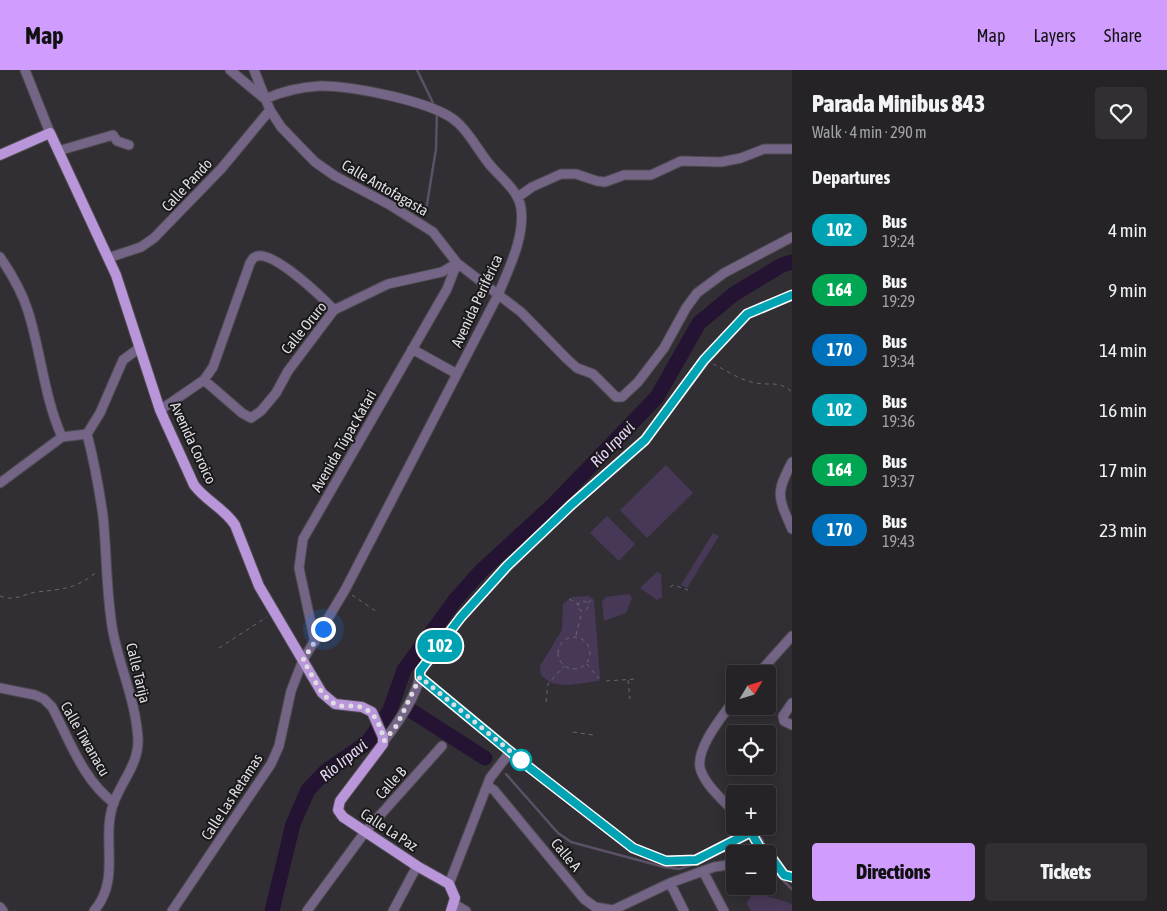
<!DOCTYPE html>
<html lang="en">
<head>
<meta charset="utf-8">
<style>
	body { margin:0; font-family:"Asap Condensed",sans-serif; background:#322f33; color:#f1f3f6; height:100vh; display:flex; flex-direction:column; font-size:19px; white-space:nowrap }
	* { box-sizing:border-box; margin:0 }
	p { font-size:16px; color:#a4a4a7 }
	.icon { flex:none; width:28px; height:28px; fill:none; stroke:currentColor; stroke-width:2; stroke-linecap:round; stroke-linejoin:round }
	.map { position:relative; flex:1; overflow:hidden }
	.sheet { display:flex; flex-direction:column; background:#262327; width:375px }
	.sheet>* { flex:none }
	.badge { padding:0 10px; border-radius:16px; font-size:18px; line-height:32px }
	.needle { width:32px; rotate:52deg }
	.buttons { position:absolute; left:726px; top:595px; display:grid; gap:10px }
	.buttons a { display:grid; place-items:center; width:50px; height:50px; border-radius:5px; background:#262327; box-shadow:0 2px 12px #0003,0 0 0 1px #424044; font-size:25px }
	.you { position:absolute; width:25px; height:25px; margin:-12px; border:4px solid #fff; border-radius:50%; background:#1a73e8; box-shadow:0 0 0 8px #1a73e833 }
	.map>.badge { position:absolute; translate:-50% -50%; box-shadow:0 0 0 2px #fff }
	h2 { padding:0 20px; font-size:19px; line-height:45px }
	.round { display:grid; place-items:center; flex:none; width:52px; height:52px; border-radius:5px; background:#322f33 }
	.head { display:flex; align-items:center; justify-content:space-between; height:85px; padding:0 20px }
	h1 { font-size:24px; font-weight:800; line-height:38px }
	.primary-button { display:flex; gap:10px; margin-top:auto; padding:10px 20px }
	.primary-button a { flex:1; height:58px; border-radius:5px; background:#d09dff; color:#111; font-size:20px; font-weight:800; line-height:58px; text-align:center }
	.primary-button a+a { background:#322f33; color:#f1f3f6 }
	ul { padding:0; list-style:none }
	li { display:flex; align-items:center; gap:15px; height:60px; padding:0 20px }
	li div { flex:1 }
	li b { display:block; font-size:19px }
	li em { font-style:normal }
	li .badge { min-width:55px; font-weight:700; text-align:center }
	header { display:flex; align-items:center; gap:30px; box-sizing:border-box; height:70px; padding:0 25px; background:#d09dff; color:#111 }
	header strong { font-size:24px }
	nav { display:flex; gap:28px; margin-inline-start:auto; font-size:18px }
	main { display:flex; flex:1; min-height:0 }
	.map>svg:first-child { display:block }
	.green { fill:#483857 }
	.lines { fill:none; stroke-linecap:round; stroke-linejoin:round }
	.stream { stroke:#5c5066; stroke-width:2.5 }
	.river { stroke:#241332; stroke-width:15 }
	.minor-casing { stroke:#4e4b50; stroke-width:11 }
	.major-casing { stroke:#4e4b50; stroke-width:12 }
	.path { stroke:#69666b; stroke-width:1; stroke-dasharray:4 4; stroke-linecap:butt }
	.minor { stroke:#746485; stroke-width:9 }
	.major { stroke:#b896d9; stroke-width:10 }
	.line-casing { stroke:#fff; stroke-width:11 }
	.line { stroke:#00a3b4; stroke-width:8 }
	.walk { stroke:#dfdde1; stroke-width:5; stroke-dasharray:0 9 }
	.stop-dot { fill:#fff; stroke:#00a3b4; stroke-width:2.5 }
	.labels { text-anchor:middle; stroke-width:4; stroke-linejoin:round; paint-order:stroke }
	.street-label { font-size:15px; fill:#dfdde1; stroke:#19181a }
	.water-label { font-size:16px; font-style:italic; fill:#e8d5fb; stroke:#19181a }
</style>
</head>
<body>
<header>
<strong>Map</strong>
<nav><a>Map</a><a>Layers</a><a>Share</a></nav>
</header>
<main>
<div class="map">
<svg width="792" height="841" viewBox="0 0 792 841">
	<rect width="100%" height="100%" fill="#322f34"/>
	<path class="green" d="M666 395 693 423 647 468 620 440Z
		M607 446 635 474 619 491 590 463Z
		M713 463 719 466 687 518 681 515Z
		M657 502 661 504 662 527 657 530 640 518Z
		M629 524 632 528 626 543 604 551 602 531 606 527Z
		M589 526 594 530 600 608 598 611C579 613 555 621 541 605L540 596 562 560 563 534 572 527Z
		M753 822 787 832 792 835V841H751L747 833Z"/>
	<g class="lines">
		<path class="stream" d="M417 0 435 37
			M426 140 436 79 437 42
			M506 704 558 763 571 772 664 797 679 799 703 791
			M721 782 740 780 749 784
			M768 796 792 819"/>
		<path class="river" d="M410 640 485 688
			M272 841 293 754 308 720 326 701 368 672 390 640 404 600 456 529 481 501 553 435 657 327 699 253 734 224 782 195 792 192"/>
		<defs>
			<path id="minor" d="M25 0 50 63
				M254 0 270 40 281 57 315 92 335 106 390 135 433 162 457 193 521 242 567 289 577 298 593 304 616 327H622L638 312 664 278 686 238 697 223 724 203 792 167
				M58 81 113 65 117 71 129 75
				M518 127 532 117 561 104H576L597 111 605 112 624 105H651L681 91 721 92 741 88 764 79H792
				M0 187C11 203 22 222 28 241 41 282 44 327 62 367L87 364
				M108 188 141 177 154 168 221 99 270 40
				M412 279 457 304
				M204 310 242 343 251 348 261 341 276 323 288 301 334 240 388 214 442 202 457 193
				M160 340 204 310 213 297 250 193C252 190 253 186 258 186 276 183 322 227 334 240
				M792 392C775 424 778 427 792 459
				M0 413 62 367
				M315 572 299 498 303 469 447 219 457 193
				M758 604 792 566
				M420 607 530 698 633 778 666 791 696 790 751 762
				M0 618 35 625 44 629 52 637C70 671 83 710 114 733
				M735 629C723 645 693 681 701 701 707 717 724 731 735 743
				M792 633 783 646 784 651 792 655
				M384 671C397 654 419 622 421 601L461 547 507 497 570 436 645 370 705 290 747 244 792 225
				M487 716 494 720 584 829 595 837 613 840 670 813 714 797 735 794
				M746 756 759 772V784
				M760 778 766 780 784 805 792 807
				M703 801 724 841
				M670 813 684 841
				M449 814 490 708 511 681
				M454 834 466 841
				M0 837 3 841
				M94 841C122 808 100 769 114 732 122 711 139 693 138 669 136 632 120 598 113 562 106 524 107 484 103 446 99 418 94 391 87 364L100 343 123 290 138 279
				M172 841 271 694 279 676 291 621 303 590 345 520 498 225C509 198 525 167 521 138 518 120 501 108 490 95 479 82 471 65 458 53 437 32 350 15 320 16 301 17 283 21 265 29L230 0
				M307 841 365 762 442 676
				M393 841 417 796"/>
			<path id="major" d="M0 85 50 63 116 205 160 340 194 415C206 431 224 438 235 455L259 516 322 623 335 634 362 637 372 642 383 667V674L340 731 338 740 343 747 417 796 449 814 455 828 451 841"/>
		</defs>
		<use href="#minor" class="minor-casing"/>
		<use href="#major" class="major-casing"/>
		<path class="path" d="M713 294C726 300 741 311 756 313 773 316 777 310 792 322
			M670 517 673 515 688 520
			M352 525 377 542
			M0 526C15 532 23 524 37 522 64 519 76 519 98 501
			M569 529 578 534
			M578 536a5 5 0 1 1 10 0a5 5 0 1 1-10 0Z
			M588 533 592 529
			M576 565 582 542
			M558 583a16 16 0 1 1 32 0a16 16 0 1 1-32 0Z
			M219 578 267 547
			M587 594 599 609
			M628 610 630 629
			M606 611 636 609
			M546 632 548 614 564 596
			M573 662 593 665"/>
		<use href="#minor" class="minor"/>
		<use href="#major" class="major"/>
	</g>
	<g class="lines">
		<defs>
			<path id="line" d="M792 225 747 244 704 290 645 370 570 436 507 496 461 547 420 601V607L530 698 633 778 666 791 696 790 751 762 760 778 766 780 784 805 792 807"/>
		</defs>
		<use href="#line" class="line-casing"/>
		<use href="#line" class="line"/>
		<path class="walk" d="M323 559 303 590C312 604 320 626 335 634 340 637 348 636 354 636 373 637 380 653 384 671L397 655 420 607 521 690"/>
	</g>
	<circle class="stop-dot" cx="521" cy="690" r="10"/>
	<g class="labels">
		<g class="street-label">
			<text transform="translate(187 115) rotate(-47)" y="5">Calle Pando</text>
			<text transform="translate(385 118) rotate(30)" y="5">Calle Antofagasta</text>
			<text transform="translate(477 231) rotate(-65)" y="5">Avenida Periférica</text>
			<text transform="translate(304 258) rotate(-51)" y="5">Calle Oruro</text>
			<text transform="translate(344 371) rotate(-60)" y="5">Avenida Túpac Katari</text>
			<text transform="translate(193 373) rotate(65)" y="5">Avenida Coroico</text>
			<text transform="translate(138 603) rotate(76)" y="5">Calle Tarija</text>
			<text transform="translate(85 669) rotate(60)" y="5">Calle Tiwanacu</text>
			<text transform="translate(391 713) rotate(-48)" y="5">Calle B</text>
			<text transform="translate(232 727) rotate(-57)" y="5">Calle Las Retamas</text>
			<text transform="translate(389 760) rotate(33)" y="5">Calle La Paz</text>
			<text transform="translate(566 785) rotate(50)" y="5">Calle A</text>
		</g>
		<g class="water-label">
			<text transform="translate(612 374) rotate(-46)" y="6">Río Irpavi</text>
			<text transform="translate(343 690) rotate(-39)" y="6">Río Irpavi</text>
		</g>
	</g>
</svg>
<div class="buttons">
<a><svg class="needle" viewBox="-14 -14 28 28"><path d="M0-13l5 13h-10z" fill="#e53935"/><path d="M0 13l5-13h-10z" fill="#a4a4a7"/></svg></a>
<a><svg class="icon" aria-label="locate" viewBox="0 0 24 24"><circle cx="12" cy="12" r="6"/><path d="M12 2v4M12 18v4M2 12h4M18 12h4"/></svg></a>
<a>+</a>
<a>−</a>
</div>
<div class="you" style="left:323px;top:559px"></div>
<b class="badge" style="left:440px;top:576px;background:#00a3b4;color:#fff">102</b>
</div>
<section class="sheet">
<div class="head"><div><h1>Parada Minibus 843</h1><p>Walk · 4 min · 290 m</p></div><a class="round"><svg class="icon" aria-label="heart" viewBox="0 0 24 24"><path d="M12 20l-8-8c-3-5 5-10 8-4 3-6 11-1 8 4z"/></svg></a></div>
<h2>Departures</h2>
<ul>
<li><span class="badge" style="background:#00a3b4;color:#fff">102</span><div><b>Bus</b><p>19:24</p></div><em>4 min</em></li>
<li><span class="badge" style="background:#00a651;color:#fff">164</span><div><b>Bus</b><p>19:29</p></div><em>9 min</em></li>
<li><span class="badge" style="background:#0072bc;color:#fff">170</span><div><b>Bus</b><p>19:34</p></div><em>14 min</em></li>
<li><span class="badge" style="background:#00a3b4;color:#fff">102</span><div><b>Bus</b><p>19:36</p></div><em>16 min</em></li>
<li><span class="badge" style="background:#00a651;color:#fff">164</span><div><b>Bus</b><p>19:37</p></div><em>17 min</em></li>
<li><span class="badge" style="background:#0072bc;color:#fff">170</span><div><b>Bus</b><p>19:43</p></div><em>23 min</em></li>
</ul>
<div class="primary-button"><a>Directions</a><a>Tickets</a></div>
</section>
</main>
</body>
</html>
